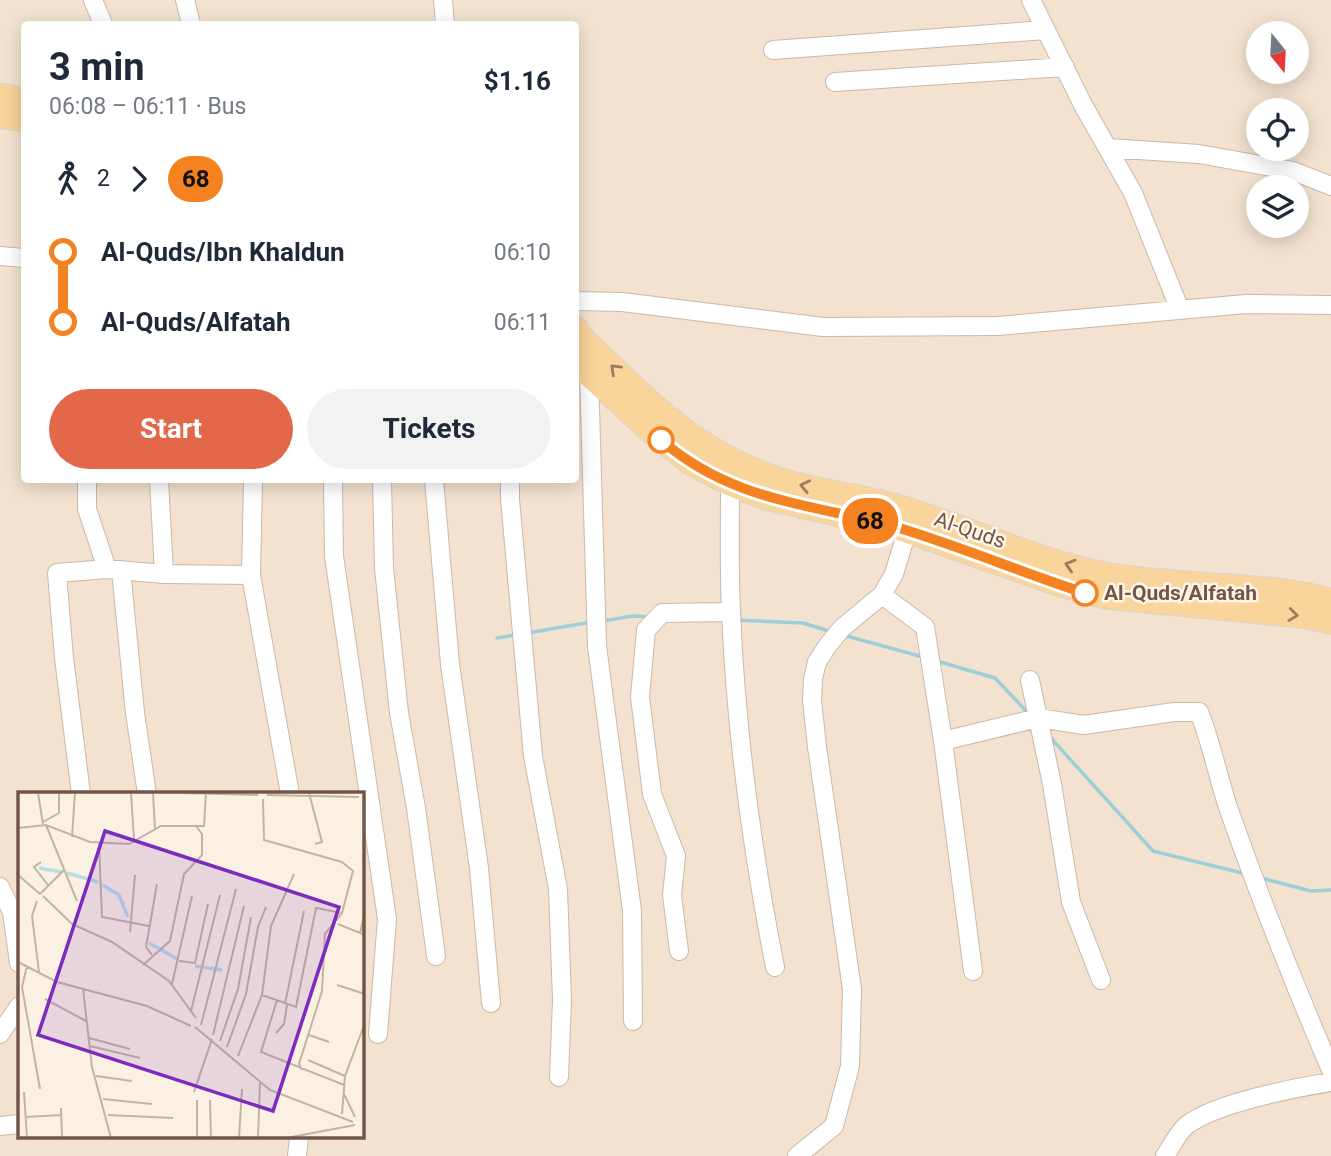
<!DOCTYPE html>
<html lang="en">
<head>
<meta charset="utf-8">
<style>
	body { margin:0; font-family:Roboto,sans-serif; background:#f2f2f3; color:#1f2937; height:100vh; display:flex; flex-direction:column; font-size:26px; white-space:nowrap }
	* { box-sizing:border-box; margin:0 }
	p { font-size:23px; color:#747a83 }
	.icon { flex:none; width:38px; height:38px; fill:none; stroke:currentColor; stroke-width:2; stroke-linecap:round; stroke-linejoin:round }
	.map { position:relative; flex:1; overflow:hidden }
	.drawer { position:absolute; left:21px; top:21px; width:558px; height:462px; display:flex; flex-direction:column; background:#fff; border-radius:7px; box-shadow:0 4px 18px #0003 }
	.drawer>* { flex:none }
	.badge { padding:0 14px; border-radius:23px; font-size:24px; line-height:46px }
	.needle { width:46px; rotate:162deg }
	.buttons { position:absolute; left:1246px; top:21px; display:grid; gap:14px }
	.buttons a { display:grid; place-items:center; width:63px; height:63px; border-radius:50%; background:#fff; box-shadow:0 4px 18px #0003; font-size:35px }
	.map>.badge { position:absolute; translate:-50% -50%; box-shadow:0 0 0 4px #fff }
	.legs { display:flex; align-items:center; gap:10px; height:77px; padding:0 28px; font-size:23px }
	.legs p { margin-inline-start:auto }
	.summary { display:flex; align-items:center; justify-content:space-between; height:119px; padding:0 28px }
	h1 { font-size:38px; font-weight:700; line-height:52px }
	.action { display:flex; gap:14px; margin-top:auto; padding:14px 28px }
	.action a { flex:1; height:80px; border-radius:42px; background:#e36849; color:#fff; font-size:28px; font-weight:700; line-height:80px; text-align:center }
	.action a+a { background:#f2f2f3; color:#1f2937 }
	ul { padding:0 28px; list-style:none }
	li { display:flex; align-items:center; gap:24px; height:70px; font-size:26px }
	li i { display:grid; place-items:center; width:10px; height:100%; margin:0 9px; background:currentColor }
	li i::after { content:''; width:18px; height:18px; margin:-9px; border:5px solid; border-radius:50%; background:#fff }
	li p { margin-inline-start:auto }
	li:first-child i { background:linear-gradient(#0000 50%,currentColor 0) }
	li:last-child i { background:linear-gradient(currentColor 50%,#0000 0) }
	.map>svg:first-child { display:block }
	.residential { fill:#f3e2d0; fill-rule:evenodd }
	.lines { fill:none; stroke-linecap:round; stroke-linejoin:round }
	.stream { stroke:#9eced6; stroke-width:3.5 }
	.minor-casing { stroke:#ccb8a9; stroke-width:20 }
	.major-casing { stroke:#dad3d0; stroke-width:25 }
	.minor { stroke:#fff; stroke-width:18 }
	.major { stroke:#f9d49b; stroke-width:23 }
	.oneway { stroke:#9a7c62 }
	.line-1-casing { stroke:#fff; stroke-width:16 }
	.line-1 { stroke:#f58220; stroke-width:10 }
	.stop-1-dot { fill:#fff; stroke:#f58220; stroke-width:3.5 }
	.labels { text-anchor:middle; stroke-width:5; stroke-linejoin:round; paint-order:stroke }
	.street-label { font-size:21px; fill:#725749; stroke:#fff5e8 }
	.stop-label { font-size:21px; font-weight:bold; fill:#725749; stroke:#fff5e8; text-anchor:start }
	.inset-river { fill:none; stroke:#b7dfe4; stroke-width:3.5 }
	.inset-road { fill:none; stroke:#c4b3a5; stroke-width:2 }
	.view { fill:#7b2cbf; fill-opacity:0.15; stroke:#7b2cbf; stroke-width:3.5 }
	.inset-edge { fill:none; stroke:#725749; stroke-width:3.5 }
</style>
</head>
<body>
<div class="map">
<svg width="1331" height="1156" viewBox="0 0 1331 1156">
	<rect width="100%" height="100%" fill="#fbf1e2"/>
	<path class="residential" d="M0 0H1331V1156H0ZM24 24H576V480H24ZM1258 33H1297V72H1258ZM1258 110H1297V149H1258ZM1258 187H1297V226H1258ZM19 794H362V1137H19Z"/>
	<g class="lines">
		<path class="stream" d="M736 620 803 623 832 632
			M603 621 633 616 651 617
			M527 633 592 622
			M843 635 923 657
			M497 638 516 635
			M937 661 995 678 1030 715
			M1049 736 1153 851 1246 874
			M1261 878 1311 891 1331 890"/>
		<defs>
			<path id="minor" d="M93 0 103 24
				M185 0 191 24
				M443 0 445 24
				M1031 0 1083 105 1133 193 1180 310
				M773 50 1045 30
				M835 82 1065 67
				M1108 148 1199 154 1293 171 1331 186
				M0 256 24 258
				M576 301 622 302 823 327 998 326 1246 304 1331 305
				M589 374 597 646 632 911 633 1021
				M87 480V509L107 569
				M159 480 164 574
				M253 480 251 575 290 794
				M333 480 334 556 387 919 378 1034
				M382 480 384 568 399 713 416 808 436 956
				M434 480 450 664 479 868 491 1003
				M510 480V499L533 756 558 889 562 1000 559 1077
				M730 484C730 527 729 570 731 612 736 731 752 851 775 967
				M121 570 135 713 147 794
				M882 595 925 627 943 741 973 971
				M1030 680 1052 784 1071 902 1101 980
				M943 741 1038 718 1084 725 1174 712H1199C1212 744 1218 778 1229 810 1260 898 1294 984 1331 1070
				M81 794 64 658 57 573 107 569 164 574 251 575
				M0 887 12 912 19 963
				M679 951 672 895 676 856 652 794 640 697 646 630 662 613 731 612
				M0 1034 19 1006
				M0 1126 19 1124
				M297 1156 299 1137
				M797 1156 834 1126 850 1066 852 989 817 747 812 700 813 679 817 662 828 645 842 628 882 595 894 574 907 531
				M1165 1156C1171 1147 1178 1132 1187 1125 1216 1103 1294 1088 1331 1082"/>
			<path id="major" d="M0 95 24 99
				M0 116 24 120
				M576 328 585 341C649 400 695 453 781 480 823 493 868 496 910 510 976 531 1042 563 1111 575 1183 587 1259 582 1331 600
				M576 363 649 430 690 463 730 484 766 498 898 528 1061 585 1105 597 1302 616 1331 622"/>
		</defs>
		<use href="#minor" class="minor-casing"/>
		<use href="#major" class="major-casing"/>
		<use href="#minor" class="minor"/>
		<use href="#major" class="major"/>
	</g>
	<defs><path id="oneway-chevron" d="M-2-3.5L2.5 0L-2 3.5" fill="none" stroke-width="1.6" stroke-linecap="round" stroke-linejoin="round" transform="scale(1.75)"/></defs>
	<g class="oneway">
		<use href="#oneway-chevron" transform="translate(615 369) rotate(-136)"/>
		<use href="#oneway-chevron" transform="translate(805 486) rotate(-168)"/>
		<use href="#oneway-chevron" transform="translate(1070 565) rotate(-163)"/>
		<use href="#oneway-chevron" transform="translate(1293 615) rotate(7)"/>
	</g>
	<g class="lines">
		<defs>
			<path id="line-1" d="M661 440C734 503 812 503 899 528 962 547 1023 573 1085 593"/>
		</defs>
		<use href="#line-1" class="line-1-casing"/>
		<use href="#line-1" class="line-1"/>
	</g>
	<g class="stop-1-dot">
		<circle cx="661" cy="440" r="12"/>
		<circle cx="1085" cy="593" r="12"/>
	</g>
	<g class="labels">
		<g class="street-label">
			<text transform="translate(970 530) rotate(19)" y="7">Al-Quds</text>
		</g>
		<g class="stop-label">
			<text x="1104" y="600">Al-Quds/Alfatah</text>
		</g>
	</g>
	<g transform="translate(18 792)">
		<rect width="346" height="346" fill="#fbf1e2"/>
		<path class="inset-river" d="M21 76 43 80M49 81 80 90M85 93 101 103 110 125M131 151 159 167M177 174 204 178"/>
		<path class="inset-road" d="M20 1 25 32M113 1 116 48M135 1 137 37M164 1 240 3M291 1 304 50 297 52M249 3 341 5M245 7 246 48 324 70 335 79 324 121 307 142 304 199 281 272 284 278M25 30 41 21V1M28 33 59 109M0 36 28 33 72 50 111 52 143 34H186L188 1M54 45 57 1M81 52 84 125 131 134M23 70 16 75 30 93M0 83 22 102M22 102 46 78M25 104 54 132 94 150 151 189 178 226M19 109 14 124 21 180M320 132 347 143M112 140 117 83M342 142 347 118M134 163 128 155 139 92M161 169 177 171 190 112M0 170 39 190 129 214 173 234M125 173 152 149 166 82 184 63V42L178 34M9 174 4 195 22 297M154 192 174 104M319 193 347 202M65 197 74 275 93 346M244 203 278 215 298 116 324 121M27 207 68 229M259 208 243 260 326 293M267 212 286 119M173 219 202 103M183 233 218 97M177 235 252 298 335 330M258 241 266 232 269 213M195 243 226 114M291 243 311 250M71 246 112 257M202 249 220 197 233 125M72 254 122 266M209 255 228 202 240 135 248 115M220 264 244 203 253 134 276 82M290 268 327 284M78 284 114 289M6 300 9 346M176 300 194 247M326 302 337 325M85 307 134 312M192 308 193 346M43 316 44 346M324 322 327 284 347 231M90 323 155 326M7 325 43 323M179 346V308M221 346 224 297M240 346 242 291M268 346 337 333"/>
		<path class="view" d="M87 39 321 115 255 319 20 243Z"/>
		<rect width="346" height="346" class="inset-edge"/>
	</g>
</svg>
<div class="buttons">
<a><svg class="needle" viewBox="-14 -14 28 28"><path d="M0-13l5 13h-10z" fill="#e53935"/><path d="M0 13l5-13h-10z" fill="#747a83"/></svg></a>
<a><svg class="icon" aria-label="locate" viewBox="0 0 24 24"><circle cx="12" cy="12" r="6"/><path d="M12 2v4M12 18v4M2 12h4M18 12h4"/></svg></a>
<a><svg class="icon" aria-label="layers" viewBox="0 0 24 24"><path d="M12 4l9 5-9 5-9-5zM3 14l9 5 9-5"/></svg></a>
</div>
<b class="badge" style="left:870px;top:521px;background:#f58220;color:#111">68</b>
<section class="drawer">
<div class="summary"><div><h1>3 min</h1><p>06:08 – 06:11 · Bus</p></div><b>$1.16</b></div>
<div class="legs"><svg class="icon" aria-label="walk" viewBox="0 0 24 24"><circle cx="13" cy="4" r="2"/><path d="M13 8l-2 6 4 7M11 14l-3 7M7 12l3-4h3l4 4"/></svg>2<svg class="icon" aria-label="forward" viewBox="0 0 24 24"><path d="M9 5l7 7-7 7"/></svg><b class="badge" style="background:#f58220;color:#111">68</b></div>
<ul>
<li><i style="color:#f58220"></i><b>Al-Quds/Ibn Khaldun</b><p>06:10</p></li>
<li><i style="color:#f58220"></i><b>Al-Quds/Alfatah</b><p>06:11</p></li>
</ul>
<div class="action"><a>Start</a><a>Tickets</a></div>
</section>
</div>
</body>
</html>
